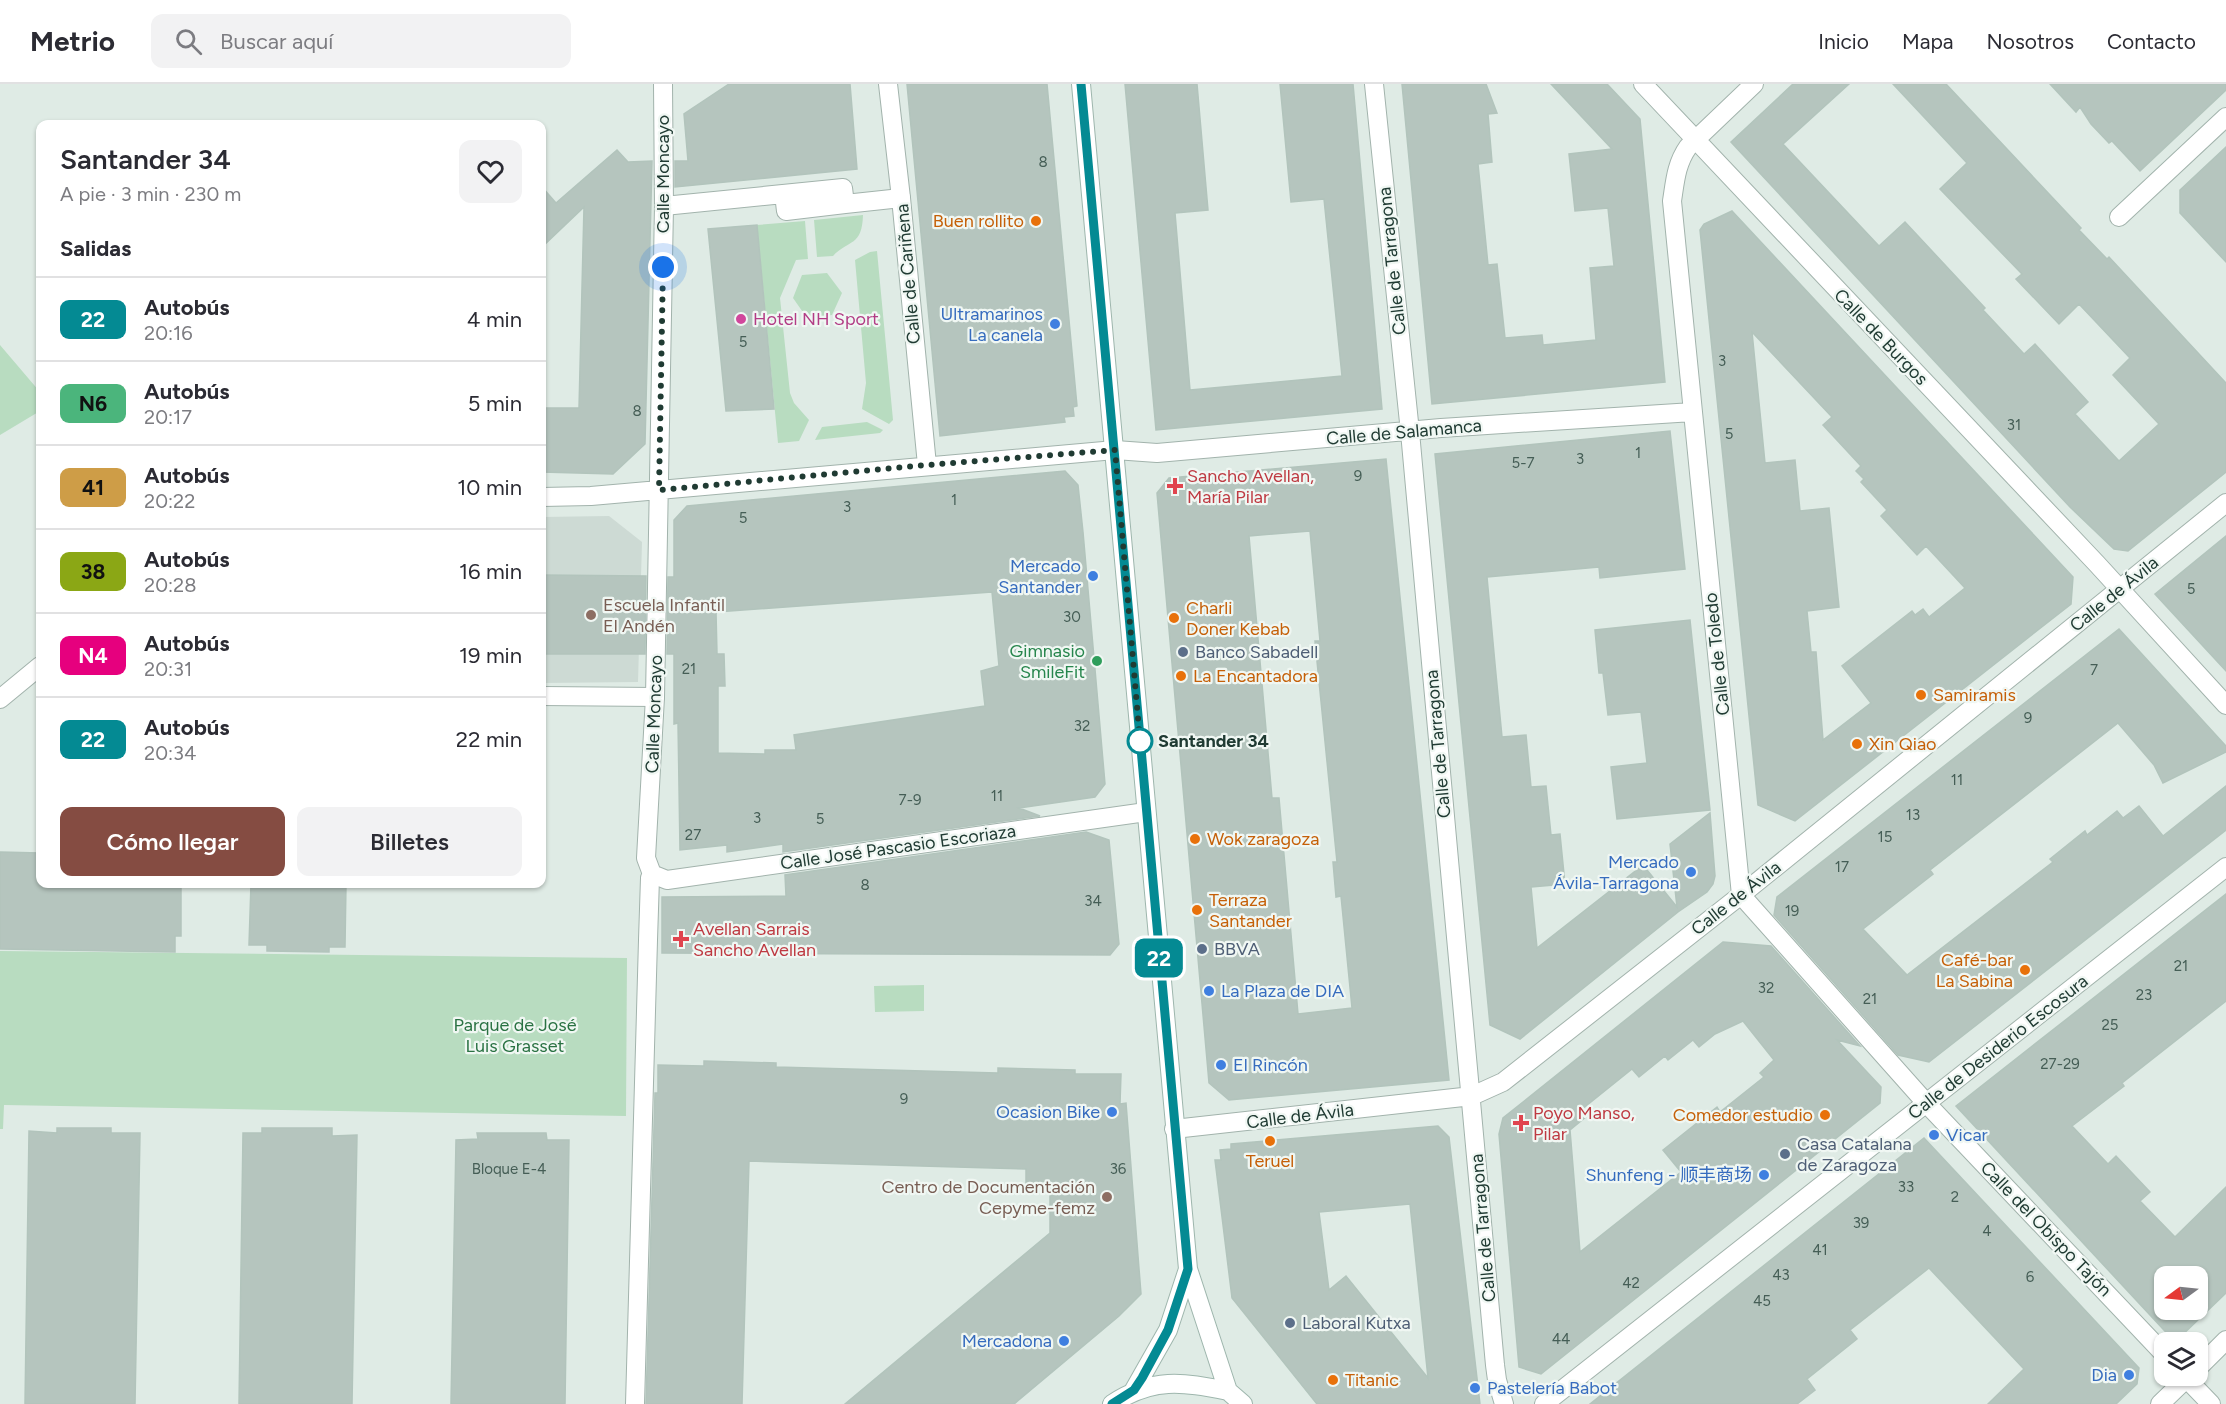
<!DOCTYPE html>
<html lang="es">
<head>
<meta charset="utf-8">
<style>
	body { margin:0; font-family:Figtree,"Noto Sans SC",sans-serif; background:#f2f2f3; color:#2b2b33; height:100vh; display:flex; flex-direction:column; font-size:22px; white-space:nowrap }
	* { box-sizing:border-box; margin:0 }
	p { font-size:20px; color:#7c7c81 }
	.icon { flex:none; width:33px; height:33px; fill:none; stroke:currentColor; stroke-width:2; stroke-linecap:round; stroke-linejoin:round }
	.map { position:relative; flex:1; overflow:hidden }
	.panel { position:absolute; left:36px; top:36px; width:510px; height:768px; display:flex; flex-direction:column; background:#fff; border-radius:12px; box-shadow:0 2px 4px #0004 }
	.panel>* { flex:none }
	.badge { padding:0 12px; border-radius:9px; font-size:21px; line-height:39px }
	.needle { width:39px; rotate:255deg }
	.tools { position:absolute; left:2154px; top:1182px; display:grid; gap:12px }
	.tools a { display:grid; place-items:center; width:54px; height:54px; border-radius:12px; background:#fff; box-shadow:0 2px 4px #0004; font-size:30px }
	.you { position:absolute; width:30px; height:30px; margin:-15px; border:4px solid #fff; border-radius:50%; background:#1a73e8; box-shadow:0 0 0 9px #1a73e833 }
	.map>.badge { position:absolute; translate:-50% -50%; box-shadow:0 0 0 3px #fff }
	h2 { padding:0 24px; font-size:22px; line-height:54px }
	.round { display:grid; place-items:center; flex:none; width:63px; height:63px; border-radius:12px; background:#f2f2f3 }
	.overview { display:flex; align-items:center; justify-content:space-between; height:102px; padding:0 24px }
	h1 { font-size:28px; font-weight:600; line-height:45px }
	.cta { display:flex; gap:12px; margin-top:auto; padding:12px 24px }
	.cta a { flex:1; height:69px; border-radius:12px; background:#854c42; color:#fff; font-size:24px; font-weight:600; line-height:69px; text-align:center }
	.cta a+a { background:#f2f2f3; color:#2b2b33 }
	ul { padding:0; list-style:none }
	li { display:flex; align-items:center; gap:18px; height:84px; padding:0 24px; border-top:2px solid #e1e1e2 }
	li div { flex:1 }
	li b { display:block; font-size:22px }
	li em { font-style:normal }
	li .badge { min-width:66px; font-weight:700; text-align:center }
	header { display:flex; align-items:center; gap:36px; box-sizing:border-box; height:84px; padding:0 30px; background:#fff; border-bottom:2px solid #e1e1e2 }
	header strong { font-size:28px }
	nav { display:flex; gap:33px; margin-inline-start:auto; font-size:21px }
	.search { width:420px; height:54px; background:#f2f2f3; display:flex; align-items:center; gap:15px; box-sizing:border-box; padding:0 21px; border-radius:12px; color:#7c7c81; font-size:22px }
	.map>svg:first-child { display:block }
	.built { fill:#cddad4 }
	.green { fill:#b8dcc0 }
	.building { fill:#b5c5be; stroke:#b2c4bc; stroke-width:1.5; fill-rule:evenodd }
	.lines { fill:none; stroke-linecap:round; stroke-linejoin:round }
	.pedestrian-casing { stroke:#a2b3ac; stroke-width:20 }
	.minor-casing { stroke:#a2b3ac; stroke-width:20 }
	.tertiary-casing { stroke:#a2b3ac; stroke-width:20 }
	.secondary-casing { stroke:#9eb6ad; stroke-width:20 }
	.pedestrian { stroke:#fff; stroke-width:18 }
	.minor { stroke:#fff; stroke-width:18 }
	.tertiary { stroke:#fff; stroke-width:18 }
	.secondary { stroke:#fff; stroke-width:18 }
	.line-casing { stroke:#fff; stroke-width:14 }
	.line { stroke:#048a93; stroke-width:9 }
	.walk { stroke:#203b33; stroke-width:6; stroke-dasharray:0 10.8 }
	.food-dot { fill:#e8710a; stroke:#f0f7f3; stroke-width:2 }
	.hotel-dot { fill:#d1479c; stroke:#f0f7f3; stroke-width:2 }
	.shop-dot { fill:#3f7fe0; stroke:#f0f7f3; stroke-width:2 }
	.health-dot { fill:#e0444e; stroke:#f0f7f3; stroke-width:2 }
	.education-dot { fill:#8d6e63; stroke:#f0f7f3; stroke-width:2 }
	.service-dot { fill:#5c6f8a; stroke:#f0f7f3; stroke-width:2 }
	.leisure-dot { fill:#2e9e5b; stroke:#f0f7f3; stroke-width:2 }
	.stop-dot { fill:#fff; stroke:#048a93; stroke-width:3 }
	.labels { text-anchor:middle; stroke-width:4.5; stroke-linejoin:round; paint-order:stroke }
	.number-label { font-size:15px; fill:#455e56 }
	.street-label { font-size:18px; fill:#203b33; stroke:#f0f7f3 }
	.food-label { font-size:18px; fill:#c56008; stroke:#f0f7f3; text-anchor:start }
	.shop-label { font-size:18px; fill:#366cbe; stroke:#f0f7f3; text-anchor:end }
	.hotel-label { font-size:18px; fill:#b23c85; stroke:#f0f7f3; text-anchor:start }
	.health-label { font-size:18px; fill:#be3a42; stroke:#f0f7f3; text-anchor:start }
	.education-label { font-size:18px; fill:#785e54; stroke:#f0f7f3; text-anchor:start }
	.leisure-label { font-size:18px; fill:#27864d; stroke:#f0f7f3; text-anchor:end }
	.service-label { font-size:18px; fill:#4e5e75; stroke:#f0f7f3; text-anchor:start }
	.stop-label { font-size:18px; font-weight:bold; fill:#203b33; stroke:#f0f7f3; text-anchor:start }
	.park-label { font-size:18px; fill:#2a7243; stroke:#f0f7f3 }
</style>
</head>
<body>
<header>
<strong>Metrio</strong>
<div class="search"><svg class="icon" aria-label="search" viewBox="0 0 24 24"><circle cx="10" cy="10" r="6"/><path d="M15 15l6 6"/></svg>Buscar aquí</div>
<nav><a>Inicio</a><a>Mapa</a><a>Nosotros</a><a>Contacto</a></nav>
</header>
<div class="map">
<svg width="2226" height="1320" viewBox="0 0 2226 1320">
	<rect width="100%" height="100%" fill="#dfebe5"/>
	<path class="built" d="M609 432 642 458 638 598 542 599V433Z"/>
	<path class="green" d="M863 131C862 163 849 155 833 172L817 173 814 136Z
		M805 137 808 175 796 176 780 214 790 309 794 319 809 336 799 357 778 359 757 141Z
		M877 167 893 336 889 340 862 325 866 299 855 176 870 168Z
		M827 189 842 209 832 231 807 234 793 214 802 191Z
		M0 261 40 308V327L0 351Z
		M867 338 883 346 880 349 815 356 822 343Z
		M0 867 627 874 626 1032 4 1021 3 1045H0Z
		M924 901V927L875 928 874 902Z"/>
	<path class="building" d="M729 0H850L857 85 675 103V77H688L684 30Z
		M907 0H1047L1077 322 1073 323 1074 332 1064 333 1065 338 940 352Z
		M1125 0H1197L1208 126 1175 129 1190 306 1342 292 1324 115 1291 118 1280 0H1353L1382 325 1156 346Z
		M1402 0H1486L1497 29 1488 30 1492 78 1478 80 1488 181 1497 180 1505 254 1542 251 1543 261 1596 256 1590 184 1614 182 1608 124 1575 127 1569 70 1612 65 1551 0H1607L1640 35 1665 298 1432 320Z
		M1793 0H1849L1783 60 1879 162 1905 138 1985 224 1983 226 2024 270 2035 260 2088 318 2075 330 2119 377 2159 340 2113 291 2130 274 2079 220 2059 240 2016 195 2022 190 1940 105 1967 79 1893 0H1946L2081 144 2079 146 2107 175 2109 173 2226 299V388L2128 467 2114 465 2070 423 1731 58Z
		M2050 0H2226V6L2140 87 2112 57 2109 59 2091 40 2080 23 2076 28Z
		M2226 63V178L2180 129V106Z
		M617 66 628 78 652 77 645 360 613 390 542 388V324H579L584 123 542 163V103L556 119Z
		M1732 127 2073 493 2071 520 1795 737 1758 721 1700 146 1704 140ZM1752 248 1832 333 1823 341 1861 382 1856 387 1864 395 1861 398 1887 426 1881 432 1917 471 1926 462 1965 504 1929 533 1923 525 1915 531 1912 527 1842 582 1871 619 1823 656 1816 568H1811L1807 527 1839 523 1829 424 1800 427 1795 376 1765 379Z
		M757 141 774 325 726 327 708 145Z
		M1670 347 1685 485 1600 494 1599 483 1487 493 1495 580 1502 653 1526 651 1531 703 1546 702 1551 751 1560 750 1565 800 1531 803 1537 864 1643 781 1677 823 1670 760 1710 729 1715 792 1713 800 1707 808 1678 828 1520 955 1490 941 1435 370Z
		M1386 375 1449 996 1229 1016 1209 999 1157 409 1169 394ZM1310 447 1320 557H1315L1337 778H1333L1336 813 1341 812 1352 924 1298 930 1279 714H1272L1249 452Z
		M1065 387 1078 401 1083 448 1105 700 1095 713 1019 724 1040 732 783 768V760L727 768V761L680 766 678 639 674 640V570H667L668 493H674V436L687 422ZM992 508 999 582 981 587 985 622 794 651 796 666H765V670L718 669V602H725L724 570H717L716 528Z
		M2226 452V587L2155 510Z
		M542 491 646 492 645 570H542Z
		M1690 536 1710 726 1617 735 1611 683 1647 679 1641 628 1608 631 1603 589H1599L1595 546Z
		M2119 545 2226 662V668L2163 699 2154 681 2118 639 1930 786 1933 790 1863 845 1907 891 2053 778 2050 775 2085 747 2087 751 2117 727 2123 734 2139 722 2163 752 2226 702V746L1929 978 1898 971 1774 831 1777 813Z
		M1086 748 1109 756 1119 860 1110 871 662 869V813L786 812 785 791Z
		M0 768 40 769V800H181V852H175V868L0 865Z
		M251 800H346L345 863H329V868L267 867V861H249Z
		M2226 810V917L2122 999 2124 1002 2072 1042 2108 1080 2116 1072 2150 1108 2140 1117 2175 1153 2226 1103V1209L2175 1258 1956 1022ZM2164 1192H2198V1226H2164Z
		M1723 858 1771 862 1860 962 1837 956 1881 1003 1880 1019 1541 1290 1519 1283 1499 1050 1503 1034ZM1743 937 1774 976 1760 989 1764 993 1720 1028 1717 1023 1663 1066 1681 1088 1580 1168 1570 1046 1587 1032 1581 1026 1632 985 1639 993 1665 972 1668 976 1693 956 1699 963 1715 950Z
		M704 977 776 979V983L998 989V984L1075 986V990H1121L1120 1020 1126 1019 1141 1210 1119 1232 1014 1320H845L1050 1149V1101H1026V1085L749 1077 742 1320H646L655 1009H658V981L704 982Z
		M1438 1042 1449 1053 1480 1320H1317L1232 1214 1215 1076H1221L1220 1066 1231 1065V1060ZM1410 1120 1428 1294 1346 1192 1329 1206 1319 1128Z
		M57 1044H111V1049H140L135 1320H25L29 1047 57 1049Z
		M262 1044H332V1052L357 1051 352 1320H239L243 1049H262Z
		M477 1049H546L547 1056H569L565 1320H451L456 1056 478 1055Z
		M1924 1054 2139 1284 2137 1300 2116 1320H1988L2024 1285 1929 1184 1850 1246 1857 1255 1807 1295 1815 1306 1797 1320H1590Z"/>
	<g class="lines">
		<defs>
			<path id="pedestrian" d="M784 110 786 127 845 120
				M664 122 843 104 845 120 901 114
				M542 612 655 613
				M635 1320 648 856 650 794 652 790"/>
			<path id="minor" d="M663 0 664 122 655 613 646 774 652 790 667 796 1146 728
				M888 0 901 114 927 381
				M1374 0 1410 348 1495 1281 1497 1296 1504 1320
				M1643 0 2097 480 2226 621
				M1754 0 1688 63C1676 80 1675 98 1672 117L1741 811 1927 1020 2164 1270
				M2119 133 2226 33
				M542 413 591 412 1115 366 1157 369 1441 344 1693 328
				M1174 1045 1472 1012 1503 998 1741 811 2226 419
				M2184 1292 2211 1320
				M1544 1320 2226 783"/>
			<path id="tertiary" d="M0 615 40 582
				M2198 1284 2226 1256
				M2160 1320 2189 1292"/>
			<path id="secondary" d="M1081 0 1188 1185 1228 1307 1243 1320
				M1134 1306 1168 1246 1188 1185
				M1112 1320C1153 1293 1182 1298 1228 1307"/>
		</defs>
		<use href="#pedestrian" class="pedestrian-casing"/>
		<use href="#minor" class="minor-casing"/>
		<use href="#tertiary" class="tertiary-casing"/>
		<use href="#secondary" class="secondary-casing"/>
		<use href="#pedestrian" class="pedestrian"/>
		<use href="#minor" class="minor"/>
		<use href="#tertiary" class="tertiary"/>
		<use href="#secondary" class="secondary"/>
	</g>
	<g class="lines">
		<defs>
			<path id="line" d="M1081 0 1188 1185 1168 1246 1142 1294 1134 1306 1112 1320"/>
		</defs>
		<use href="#line" class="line-casing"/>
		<use href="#line" class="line"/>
		<path class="walk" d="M663 183 659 406 927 381 1115 366 1140 657"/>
	</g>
	<g class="food-dot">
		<circle cx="1036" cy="137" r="6"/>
		<circle cx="1174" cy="534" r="6"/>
		<circle cx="1181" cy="592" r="6"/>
		<circle cx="1921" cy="611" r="6"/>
		<circle cx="1857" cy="660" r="6"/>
		<circle cx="1195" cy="755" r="6"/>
		<circle cx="1197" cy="826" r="6"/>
		<circle cx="2025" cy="886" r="6"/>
		<circle cx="1825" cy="1031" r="6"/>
		<circle cx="1270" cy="1057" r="6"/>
		<circle cx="1333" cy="1296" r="6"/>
	</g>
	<circle class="hotel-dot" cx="741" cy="235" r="6"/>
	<g class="shop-dot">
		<circle cx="1055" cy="240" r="6"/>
		<circle cx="1093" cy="492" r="6"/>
		<circle cx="1691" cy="788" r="6"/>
		<circle cx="1209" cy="907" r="6"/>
		<circle cx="1221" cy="981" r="6"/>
		<circle cx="1112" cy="1028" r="6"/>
		<circle cx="1934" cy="1051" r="6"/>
		<circle cx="1764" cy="1091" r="6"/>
		<circle cx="1064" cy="1257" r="6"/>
		<circle cx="2129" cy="1291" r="6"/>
		<circle cx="1475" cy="1304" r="6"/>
	</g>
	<g class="health-dot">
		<path d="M1172 393h6v6h6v6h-6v6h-6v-6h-6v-6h6z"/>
		<path d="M678 846h6v6h6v6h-6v6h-6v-6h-6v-6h6z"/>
		<path d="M1518 1030h6v6h6v6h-6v6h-6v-6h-6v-6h6z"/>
	</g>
	<g class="education-dot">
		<circle cx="591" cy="531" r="6"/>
		<circle cx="1107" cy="1113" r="6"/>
	</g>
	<g class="service-dot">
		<circle cx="1183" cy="568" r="6"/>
		<circle cx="1202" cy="865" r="6"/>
		<circle cx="1785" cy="1070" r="6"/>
		<circle cx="1290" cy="1239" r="6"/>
	</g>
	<circle class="leisure-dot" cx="1097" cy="577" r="6"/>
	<circle class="stop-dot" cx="1140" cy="657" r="12"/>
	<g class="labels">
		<g class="number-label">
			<text x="1043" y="83">8</text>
			<text x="743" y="263">5</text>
			<text x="1722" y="282">3</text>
			<text x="637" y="332">8</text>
			<text x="2014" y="346">31</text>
			<text x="1729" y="355">5</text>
			<text x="1638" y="374">1</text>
			<text x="1580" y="380">3</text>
			<text x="1523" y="384">5-7</text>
			<text x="1358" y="397">9</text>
			<text x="954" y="421">1</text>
			<text x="847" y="428">3</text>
			<text x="743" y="439">5</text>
			<text x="2191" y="510">5</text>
			<text x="1072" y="538">30</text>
			<text x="689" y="590">21</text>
			<text x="2094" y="591">7</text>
			<text x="2028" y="639">9</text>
			<text x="1082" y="647">32</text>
			<text x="1957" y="701">11</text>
			<text x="997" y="717">11</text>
			<text x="910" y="721">7-9</text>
			<text x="1913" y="736">13</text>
			<text x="757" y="739">3</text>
			<text x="820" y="740">5</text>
			<text x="693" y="756">27</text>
			<text x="1885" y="758">15</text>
			<text x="1842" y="788">17</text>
			<text x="865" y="806">8</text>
			<text x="1093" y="822">34</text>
			<text x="1792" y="832">19</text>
			<text x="2181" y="887">21</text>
			<text x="1766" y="909">32</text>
			<text x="2144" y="916">23</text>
			<text x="1870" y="920">21</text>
			<text x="2110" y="946">25</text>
			<text x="2060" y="985">27-29</text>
			<text x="904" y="1020">9</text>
			<text x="509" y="1090">Bloque E-4</text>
			<text x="1118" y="1090">36</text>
			<text x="1906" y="1108">33</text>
			<text x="1955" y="1118">2</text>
			<text x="1861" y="1144">39</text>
			<text x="1987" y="1152">4</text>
			<text x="1820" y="1171">41</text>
			<text x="1781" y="1196">43</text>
			<text x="2030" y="1198">6</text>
			<text x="1631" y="1204">42</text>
			<text x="1762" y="1222">45</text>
			<text x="1561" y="1260">44</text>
		</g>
		<g class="street-label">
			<text transform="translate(663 90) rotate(-90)" y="6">Calle Moncayo</text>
			<text transform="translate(1392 177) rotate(-96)" y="6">Calle de Tarragona</text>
			<text transform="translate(908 190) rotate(-95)" y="6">Calle de Cariñena</text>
			<text transform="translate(1881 253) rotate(46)" y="6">Calle de Burgos</text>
			<text transform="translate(1404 348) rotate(-5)" y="6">Calle de Salamanca</text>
			<text transform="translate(2114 510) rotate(-39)" y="6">Calle de Ávila</text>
			<text transform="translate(1717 570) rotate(-96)" y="6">Calle de Toledo</text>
			<text transform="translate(654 630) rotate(-88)" y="6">Calle Moncayo</text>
			<text transform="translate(1438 660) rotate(-95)" y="6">Calle de Tarragona</text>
			<text transform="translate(898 763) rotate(-8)" y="6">Calle José Pascasio Escoriaza</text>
			<text transform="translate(1736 814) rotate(-38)" y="6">Calle de Ávila</text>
			<text transform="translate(1998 963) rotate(-38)" y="6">Calle de Desiderio Escosura</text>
			<text transform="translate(1300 1032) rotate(-7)" y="6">Calle de Ávila</text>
			<text transform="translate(1483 1144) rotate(-95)" y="6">Calle de Tarragona</text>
			<text transform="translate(2046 1145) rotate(46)" y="6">Calle del Obispo Tajón</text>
		</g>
		<g class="food-label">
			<text x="1024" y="143" text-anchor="end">Buen rollito</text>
			<text x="1186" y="530">Charli<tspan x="1186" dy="21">Doner Kebab</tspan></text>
			<text x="1193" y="598">La Encantadora</text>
			<text x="1933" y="617">Samiramis</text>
			<text x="1869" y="666">Xin Qiao</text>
			<text x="1207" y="761">Wok zaragoza</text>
			<text x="1209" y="822">Terraza<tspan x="1209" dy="21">Santander</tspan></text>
			<text x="2013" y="882" text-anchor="end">Café-bar<tspan x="2013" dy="21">La Sabina</tspan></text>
			<text x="1813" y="1037" text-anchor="end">Comedor estudio</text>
			<text x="1270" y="1083" text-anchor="middle">Teruel</text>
			<text x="1345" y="1302">Titanic</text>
		</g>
		<g class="shop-label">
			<text x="1043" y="236">Ultramarinos<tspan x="1043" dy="21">La canela</tspan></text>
			<text x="1081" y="488">Mercado<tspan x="1081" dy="21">Santander</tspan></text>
			<text x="1679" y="784">Mercado<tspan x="1679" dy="21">Ávila-Tarragona</tspan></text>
			<text x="1221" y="913" text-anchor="start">La Plaza de DIA</text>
			<text x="1233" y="987" text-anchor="start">El Rincón</text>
			<text x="1100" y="1034">Ocasion Bike</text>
			<text x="1946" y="1057" text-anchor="start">Vicar</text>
			<text x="1752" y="1097">Shunfeng - 顺丰商场</text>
			<text x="1052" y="1263">Mercadona</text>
			<text x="2117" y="1297">Dia</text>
			<text x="1487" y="1310" text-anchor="start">Pastelería Babot</text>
		</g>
		<g class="hotel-label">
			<text x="753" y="241">Hotel NH Sport</text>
		</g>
		<g class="health-label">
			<text x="1187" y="398">Sancho Avellan,<tspan x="1187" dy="21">María Pilar</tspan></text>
			<text x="693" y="851">Avellan Sarrais<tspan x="693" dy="21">Sancho Avellan</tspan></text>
			<text x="1533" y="1035">Poyo Manso,<tspan x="1533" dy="21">Pilar</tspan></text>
		</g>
		<g class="education-label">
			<text x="603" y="527">Escuela Infantil<tspan x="603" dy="21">El Andén</tspan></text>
			<text x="1095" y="1109" text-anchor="end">Centro de Documentación<tspan x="1095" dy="21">Cepyme-femz</tspan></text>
		</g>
		<g class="leisure-label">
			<text x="1085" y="573">Gimnasio<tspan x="1085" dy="21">SmileFit</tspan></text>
		</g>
		<g class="service-label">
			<text x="1195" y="574">Banco Sabadell</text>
			<text x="1214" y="871">BBVA</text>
			<text x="1797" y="1066">Casa Catalana<tspan x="1797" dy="21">de Zaragoza</tspan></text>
			<text x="1302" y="1245">Laboral Kutxa</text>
		</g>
		<g class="stop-label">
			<text x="1158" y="663">Santander 34</text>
		</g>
		<g class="park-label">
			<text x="515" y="947">Parque de José<tspan x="515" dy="21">Luis Grasset</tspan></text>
		</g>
	</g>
</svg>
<div class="tools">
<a><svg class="needle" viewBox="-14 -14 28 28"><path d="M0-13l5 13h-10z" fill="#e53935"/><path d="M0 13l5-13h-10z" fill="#7c7c81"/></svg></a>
<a><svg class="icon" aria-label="layers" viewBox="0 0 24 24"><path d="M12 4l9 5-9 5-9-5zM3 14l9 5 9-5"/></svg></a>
</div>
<div class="you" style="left:663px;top:183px"></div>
<b class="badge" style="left:1159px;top:874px;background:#048a93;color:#fff">22</b>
<section class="panel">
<div class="overview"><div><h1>Santander 34</h1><p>A pie · 3 min · 230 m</p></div><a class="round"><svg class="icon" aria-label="heart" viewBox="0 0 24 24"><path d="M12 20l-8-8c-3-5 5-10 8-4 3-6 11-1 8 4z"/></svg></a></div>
<h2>Salidas</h2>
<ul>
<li><span class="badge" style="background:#048a93;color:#fff">22</span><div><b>Autobús</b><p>20:16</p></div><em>4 min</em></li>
<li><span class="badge" style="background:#4bb57c;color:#111">N6</span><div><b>Autobús</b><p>20:17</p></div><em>5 min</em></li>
<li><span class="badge" style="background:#ce9d47;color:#111">41</span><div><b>Autobús</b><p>20:22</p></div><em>10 min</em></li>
<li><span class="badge" style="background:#8ba715;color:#111">38</span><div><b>Autobús</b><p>20:28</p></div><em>16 min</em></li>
<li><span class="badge" style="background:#e6007e;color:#fff">N4</span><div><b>Autobús</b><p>20:31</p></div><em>19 min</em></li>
<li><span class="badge" style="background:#048a93;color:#fff">22</span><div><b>Autobús</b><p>20:34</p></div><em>22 min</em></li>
</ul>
<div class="cta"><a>Cómo llegar</a><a>Billetes</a></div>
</section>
</div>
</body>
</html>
